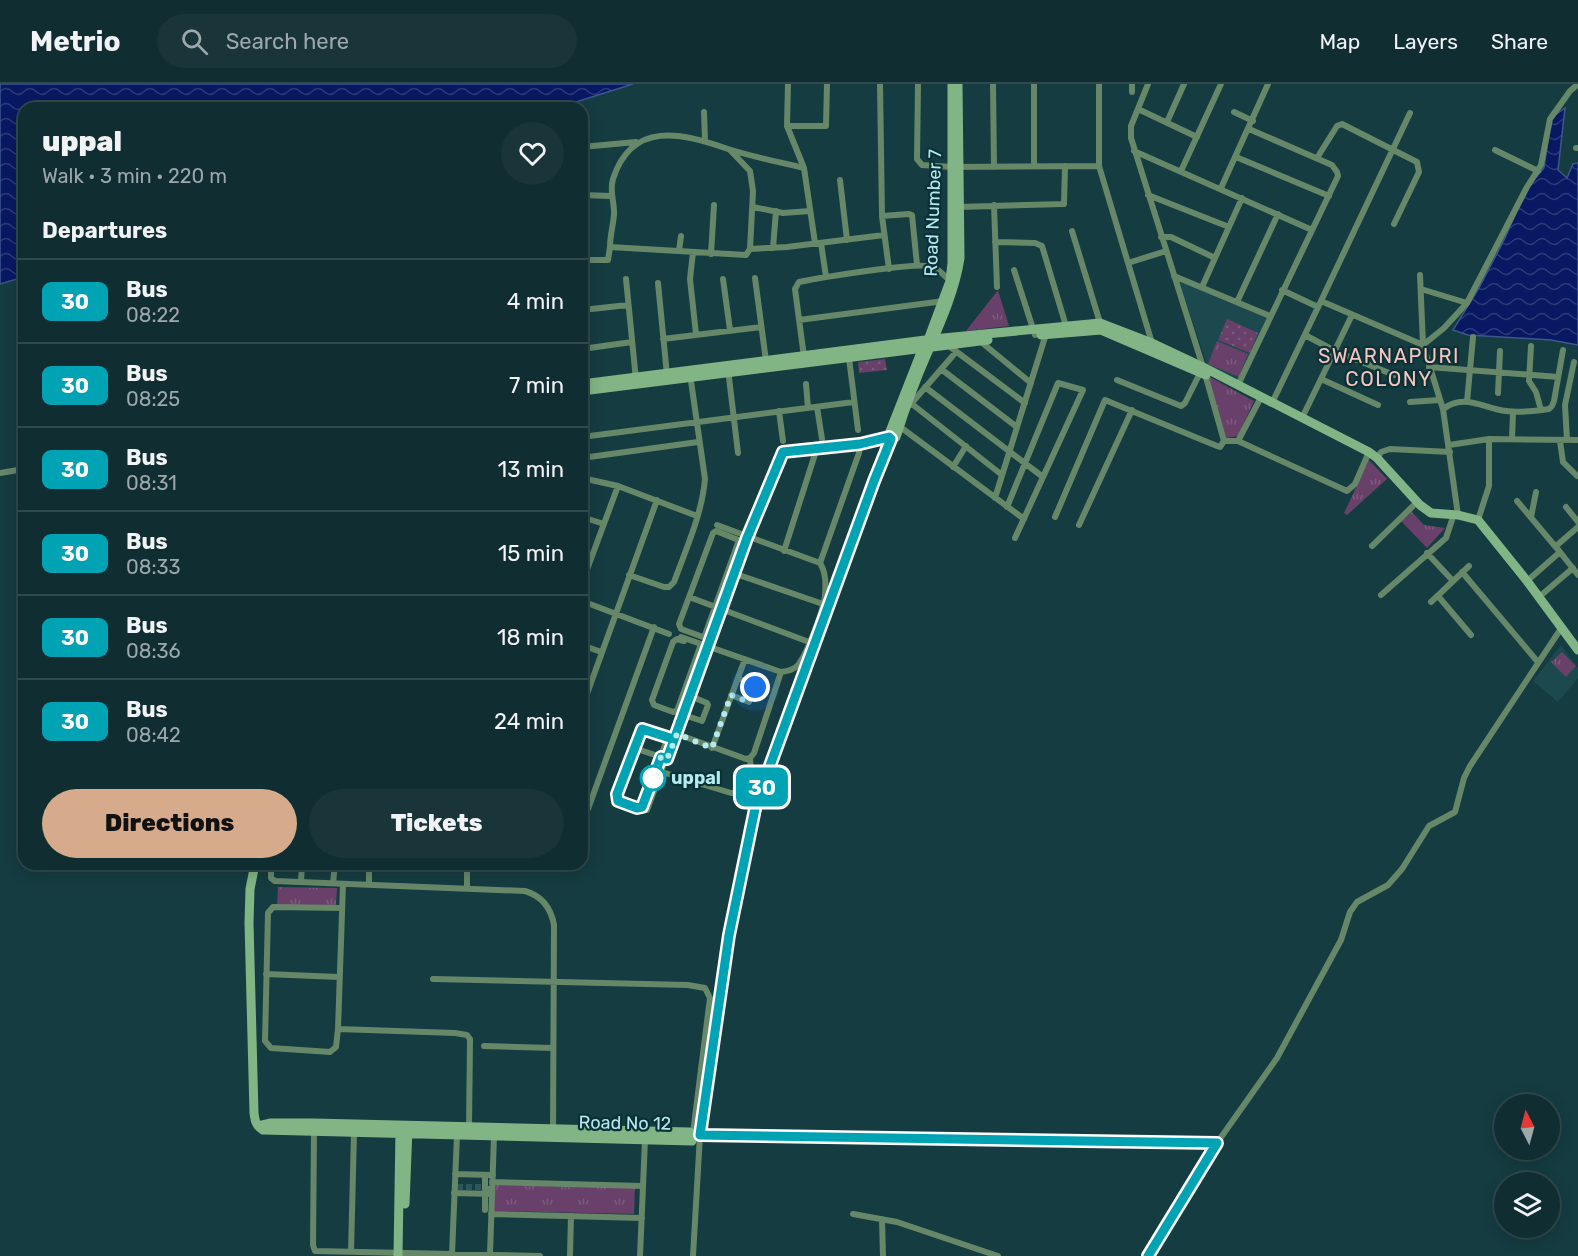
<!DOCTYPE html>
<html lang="en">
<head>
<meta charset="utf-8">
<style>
	body { margin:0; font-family:Rubik,sans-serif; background:#193539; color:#f1f3f6; height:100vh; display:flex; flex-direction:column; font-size:22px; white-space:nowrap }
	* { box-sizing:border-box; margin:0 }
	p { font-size:20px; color:#9ca8ab }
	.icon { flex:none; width:33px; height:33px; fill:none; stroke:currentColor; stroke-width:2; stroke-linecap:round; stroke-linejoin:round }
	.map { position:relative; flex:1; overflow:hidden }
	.drawer { position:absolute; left:18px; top:18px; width:570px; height:768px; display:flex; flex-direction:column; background:#102d31; border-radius:18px; box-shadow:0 3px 15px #0003,0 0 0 2px #30494d }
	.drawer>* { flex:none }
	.badge { padding:0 12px; border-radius:9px; font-size:21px; line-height:39px }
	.needle { width:39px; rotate:354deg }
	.fabs { position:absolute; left:1494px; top:1010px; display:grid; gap:12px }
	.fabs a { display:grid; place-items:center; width:66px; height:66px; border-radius:50%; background:#102d31; box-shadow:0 3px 15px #0003,0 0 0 2px #30494d; font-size:30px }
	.you { position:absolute; width:30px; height:30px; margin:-15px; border:4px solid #fff; border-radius:50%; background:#1a73e8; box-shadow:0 0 0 9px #1a73e833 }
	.map>.badge { position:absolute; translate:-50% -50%; box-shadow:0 0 0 3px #fff }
	h2 { padding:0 24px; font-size:22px; line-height:54px }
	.round { display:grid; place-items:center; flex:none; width:63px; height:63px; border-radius:32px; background:#193539 }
	.overview { display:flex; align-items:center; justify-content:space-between; height:102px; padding:0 24px }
	h1 { font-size:28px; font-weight:800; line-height:45px }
	.action { display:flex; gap:12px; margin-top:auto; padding:12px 24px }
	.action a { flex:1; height:69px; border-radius:36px; background:#d6ab8b; color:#111; font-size:24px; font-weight:800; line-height:69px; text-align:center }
	.action a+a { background:#193539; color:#f1f3f6 }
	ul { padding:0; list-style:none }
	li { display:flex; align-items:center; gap:18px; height:84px; padding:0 24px; border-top:2px solid #30494d }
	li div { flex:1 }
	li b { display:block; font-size:22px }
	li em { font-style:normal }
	li .badge { min-width:66px; font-weight:700; text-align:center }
	header { display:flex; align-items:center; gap:36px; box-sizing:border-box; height:84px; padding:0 30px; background:#102d31; border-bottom:2px solid #30494d }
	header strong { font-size:28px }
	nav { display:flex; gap:33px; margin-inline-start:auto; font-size:21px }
	.search { width:420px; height:54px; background:#193539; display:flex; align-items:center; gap:15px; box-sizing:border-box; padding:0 21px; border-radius:33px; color:#9ca8ab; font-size:22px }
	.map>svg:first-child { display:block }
	.built { fill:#1c494e }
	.grass { fill:url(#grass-dots) }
	.park { fill:url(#park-tufts) }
	.water { fill:url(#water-waves); stroke:#3d578d; stroke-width:1.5 }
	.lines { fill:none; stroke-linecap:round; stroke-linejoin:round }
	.street-tunnel { stroke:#2d565b; stroke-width:6; stroke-dasharray:6 3; stroke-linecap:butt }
	.street { stroke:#678769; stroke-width:6 }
	.secondary { stroke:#81b585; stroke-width:9 }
	.line-casing { stroke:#fff; stroke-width:14 }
	.line { stroke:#00a3b4; stroke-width:9 }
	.walk { stroke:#b5eaf1; stroke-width:6; stroke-dasharray:0 10.8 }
	.stop-dot { fill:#fff; stroke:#00a3b4; stroke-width:3 }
	.labels { text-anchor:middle; stroke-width:4.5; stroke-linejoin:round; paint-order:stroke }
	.street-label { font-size:18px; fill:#b5eaf1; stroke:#093136 }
	.stop-label { font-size:18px; font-weight:bold; fill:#b5eaf1; stroke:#093136; text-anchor:start }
	.neighbourhood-label { font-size:20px; letter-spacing:1.5px; fill:#f8c4be; stroke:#093136 }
</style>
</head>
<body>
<header>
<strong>Metrio</strong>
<div class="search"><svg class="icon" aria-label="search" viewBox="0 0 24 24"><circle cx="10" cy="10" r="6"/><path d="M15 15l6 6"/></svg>Search here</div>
<nav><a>Map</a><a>Layers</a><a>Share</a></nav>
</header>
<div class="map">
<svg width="1578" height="1172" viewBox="0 0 1578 1172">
	<defs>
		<pattern id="grass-dots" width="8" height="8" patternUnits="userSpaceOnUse" patternTransform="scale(1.5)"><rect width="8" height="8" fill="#684069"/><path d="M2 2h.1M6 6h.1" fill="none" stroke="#7b5c7f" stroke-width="1.8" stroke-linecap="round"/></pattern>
		<pattern id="park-tufts" width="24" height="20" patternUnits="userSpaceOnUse" patternTransform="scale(1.5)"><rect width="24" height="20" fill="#684069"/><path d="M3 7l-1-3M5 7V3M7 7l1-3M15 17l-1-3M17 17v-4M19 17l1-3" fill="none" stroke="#7b5c7f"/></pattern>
		<pattern id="water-waves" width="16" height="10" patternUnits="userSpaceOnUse" patternTransform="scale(1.5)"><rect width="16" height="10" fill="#091862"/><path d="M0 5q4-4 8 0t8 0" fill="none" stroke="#2b3a79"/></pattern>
	</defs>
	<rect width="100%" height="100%" fill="#153c41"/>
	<path class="built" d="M1179 197 1268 234 1238 299 1208 283Z
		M1561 561 1578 584V594L1558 618 1533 597Z"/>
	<path class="grass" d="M1227 235 1258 249 1250 269 1218 256Z
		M885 275 887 286 859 289 858 278Z"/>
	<path class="park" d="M998 206 1009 242 966 247Z
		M1217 257 1248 270 1239 293 1208 280Z
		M1208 292 1254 317 1238 352 1226 354Z
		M1369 376 1387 395 1347 431 1344 429Z
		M1412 428 1424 441 1445 444 1427 464 1401 437Z
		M1562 568 1576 582 1566 593 1551 578Z
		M278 803 337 804 336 821H277Z
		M495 1101 635 1104 634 1130 493 1127Z"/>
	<path class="water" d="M0 0H633L557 24H24V193L0 200Z
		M1565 24 1558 86 1567 94 1573 80 1578 79V261L1551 256 1468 251 1453 246 1479 204 1505 154 1527 104 1544 84 1551 34Z"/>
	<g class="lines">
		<path class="street-tunnel" d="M457 1103H485"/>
		<path class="street" d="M788 0 787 42 804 84 815 159
			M880 0 882 132 889 185
			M918 0 917 75 922 81 952 83 1099 82
			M993 0 994 83
			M1099 0V82L1152 259
			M1132 8V0
			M1138 25 1197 53
			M704 28 705 57
			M1234 28 1253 37
			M1167 38 1184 0
			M787 42H826L827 0
			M582 63 636 58
			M1576 64H1578
			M730 66 750 87 753 107 750 165
			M1495 66 1538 87
			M1134 67 1312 146
			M1236 73 1329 112
			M1317 74 1337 42 1342 40 1417 78 1419 88 1394 140
			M1034 82V0
			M1181 87 1221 0
			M840 96 847 156
			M1221 104 1268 0
			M582 111 611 112
			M1148 111 1229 143
			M994 121 997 203
			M753 123 783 129 810 127
			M958 123 1064 120 1065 82
			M882 132 909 130 912 131 917 181
			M1072 147 1101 242
			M1161 153H1171L1215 174
			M995 158 1035 159 1042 162 1066 242
			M821 159 826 193
			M610 163C610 152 613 142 614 131 615 119 609 108 613 95 632 36 682 49 728 65 753 73 779 78 804 84
			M773 164 776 127
			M679 167 681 152
			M693 168 690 195 696 250
			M711 170 714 121
			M582 176H608L610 163 746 171 750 165 787 163 884 151
			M1128 179 1166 167
			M1014 186 1035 251
			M1420 191 1423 261
			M1174 192 1270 232
			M755 194 766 277
			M626 195 636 296
			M723 195 730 246
			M658 199 667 291
			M1202 203 1242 114
			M1421 205 1467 219
			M1282 206 1318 223
			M1321 217 1410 29
			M1237 218 1278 130
			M582 226 628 221
			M799 236 944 217
			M1305 251 1335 267 1394 291
			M663 255 761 243
			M980 257 1031 299
			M1423 261 1444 244 1467 219 1527 103 1541 81 1550 35 1570 7 1578 0
			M949 262 1025 319
			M1531 262 1529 297 1536 308 1541 326
			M582 265 632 258
			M804 273 795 205 799 198C818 194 921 177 933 183 940 186 945 193 951 197
			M849 274 858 346
			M1429 283 1558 293
			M728 285 738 369
			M941 285 1017 343
			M1321 295 1378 321
			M1117 296 1181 322 1185 319 1200 289
			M806 300 808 324
			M1238 301 1338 92 1337 88 1332 81 1249 45
			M925 303 1043 393
			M1498 309 1500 267
			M1410 318 1440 316
			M1467 318 1473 253
			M1272 319 1321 217 1423 261 1443 325 1458 431
			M912 320 1002 391
			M910 321 956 268
			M817 323 822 355
			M1443 325C1464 309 1483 324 1506 327 1520 329 1535 327 1549 325L1552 322 1554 317 1563 266
			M779 327 783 357
			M1302 334 1352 231
			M899 342 1024 435
			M582 353 854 318
			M1512 355 1513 328
			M1567 356 1565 321 1574 278
			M1224 357H1238L1347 407 1355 400 1369 368
			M1238 357 1259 317
			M1560 357 1563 378 1577 392
			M1449 361 1489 355 1578 356
			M582 374 698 358
			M1377 374 1381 368 1390 365 1450 368
			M953 383 966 362
			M0 389 24 385
			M582 394 618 402 697 432
			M995 414 1046 250
			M1517 417 1560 468 1527 497
			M1007 423 1058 299 1083 306 1015 454
			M1566 423 1578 438
			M582 433 604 440
			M1055 433 1105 316 1217 362 1220 363 1224 357 1203 283 1131 54V42L1148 0
			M1531 433 1536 408
			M1478 436 1489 402V355
			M1079 441 1132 326
			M739 456 705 551 703 553 681 545 679 540 713 449 716 447 746 459
			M1372 462 1413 422
			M1556 462 1578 443
			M784 467 817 364
			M1560 468 1578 491
			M1427 469 1453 497
			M820 479 859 369 860 360
			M1462 488 1537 577
			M733 489 823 520
			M629 491 664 503H669L674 498C686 465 702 430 705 395L690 290
			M582 499 618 402
			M1381 511 1446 454 1452 436
			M1438 512 1471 551
			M689 513 809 558
			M1539 513 1573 484
			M582 517 669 550
			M1431 518 1469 482
			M681 553 781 588C788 587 794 586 798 581 807 570 824 525 825 511 826 500 826 488 820 479L717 441
			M684 557 677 555 673 558 652 616 654 621 673 628 677 627 700 563
			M582 561 601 568
			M731 611 749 618 755 600 738 594
			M583 621 657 416
			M684 631 702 637 708 621 707 619 690 612
			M642 645 668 653 641 724H639L618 717 616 713Z
			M677 650 746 675 750 674 754 669 781 588
			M634 664 664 674
			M712 664 745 575
			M662 688 731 709C758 708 751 695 750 674
			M588 725 654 543
			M647 726 747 454 783 368 860 360 889 353
			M271 780V794L275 797 525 807C542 812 551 824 554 841L553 1048
			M301 798 302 780
			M333 799 335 780
			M369 800V780
			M467 804V780
			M342 824 273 823 268 829 265 957 271 964 330 968 336 963 338 945 343 800
			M266 890 339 893
			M433 895 688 901 705 904 710 914 693 1049
			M338 945 455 949 467 951 470 955 469 1045
			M484 962 553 964
			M314 1048 313 1161 315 1167 540 1172
			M455 1090 493 1091
			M485 1091V1105H492
			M492 1098 643 1102
			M454 1109 492 1110
			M485 1126V1109
			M491 1130 642 1134
			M853 1130 897 1138 998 1172
			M882 1135 883 1172
			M351 1168 354 1049
			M452 1170 457 1051
			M490 1170 494 1052
			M570 1172 571 1132
			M640 1172 645 1056
			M693 1172 700 1051 1217 1059
			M1148 1172 1217 1059 1277 974 1341 856 1350 828 1357 818 1388 801 1402 785 1429 742 1455 728 1464 694 1470 682 1562 543"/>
		<path class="secondary" d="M952 0V179L950 197 925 264 920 271 889 350 891 355 893 356 896 353C905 325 915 297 927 270 940 240 955 207 960 174L958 0
			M1041 251 1101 246 1206 291
			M582 300 933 255 1100 239 1152 259 1203 283 1369 368 1377 374 1420 421 1431 429 1458 431 1478 436 1527 497 1578 566
			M582 307 988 256
			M255 780 250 805 249 839 254 1029C255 1037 256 1042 263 1046L692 1057 694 1051 690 1048 314 1039H271L258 1042
			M694 1051H700L732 830 757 720 874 397 891 355
			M405 1120 408 1044
			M398 1172 400 1045"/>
	</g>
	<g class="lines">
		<defs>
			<path id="line" d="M670 654 642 645 617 710 618 717 637 724 642 723 661 673 667 675 747 454 783 368 860 360 889 353 891 355 874 397 756 720 729 851 700 1051 1217 1059 1148 1172"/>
		</defs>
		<use href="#line" class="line-casing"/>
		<use href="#line" class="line"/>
		<path class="walk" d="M653 694 661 673 667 675 677 650 712 664 731 611 749 618 755 603"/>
	</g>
	<circle class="stop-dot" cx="653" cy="694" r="12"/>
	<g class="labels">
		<g class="street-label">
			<text transform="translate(933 129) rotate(-88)" y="6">Road Number 7</text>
			<text transform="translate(625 1039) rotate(1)" y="6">Road No 12</text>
		</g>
		<g class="stop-label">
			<text x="671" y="700">uppal</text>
		</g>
		<g class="neighbourhood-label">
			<text x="1389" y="279">SWARNAPURI<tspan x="1389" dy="23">COLONY</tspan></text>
		</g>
	</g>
</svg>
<div class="fabs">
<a><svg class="needle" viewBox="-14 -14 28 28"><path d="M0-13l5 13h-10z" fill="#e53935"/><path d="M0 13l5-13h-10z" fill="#9ca8ab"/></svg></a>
<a><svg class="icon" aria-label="layers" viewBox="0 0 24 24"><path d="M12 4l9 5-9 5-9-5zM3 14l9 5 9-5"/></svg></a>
</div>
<div class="you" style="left:755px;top:603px"></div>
<b class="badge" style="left:762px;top:703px;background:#00a3b4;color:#fff">30</b>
<section class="drawer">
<div class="overview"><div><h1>uppal</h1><p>Walk · 3 min · 220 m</p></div><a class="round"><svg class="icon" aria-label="heart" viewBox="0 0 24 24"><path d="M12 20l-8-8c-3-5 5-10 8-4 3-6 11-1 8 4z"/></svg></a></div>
<h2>Departures</h2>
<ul>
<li><span class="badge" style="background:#00a3b4;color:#fff">30</span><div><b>Bus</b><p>08:22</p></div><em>4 min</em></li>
<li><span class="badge" style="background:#00a3b4;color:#fff">30</span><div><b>Bus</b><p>08:25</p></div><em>7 min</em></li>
<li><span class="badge" style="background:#00a3b4;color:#fff">30</span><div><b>Bus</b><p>08:31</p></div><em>13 min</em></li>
<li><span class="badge" style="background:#00a3b4;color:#fff">30</span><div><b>Bus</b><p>08:33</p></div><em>15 min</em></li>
<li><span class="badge" style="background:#00a3b4;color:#fff">30</span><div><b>Bus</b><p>08:36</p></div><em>18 min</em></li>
<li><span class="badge" style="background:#00a3b4;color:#fff">30</span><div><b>Bus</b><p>08:42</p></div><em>24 min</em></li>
</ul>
<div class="action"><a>Directions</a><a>Tickets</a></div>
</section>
</div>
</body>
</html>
